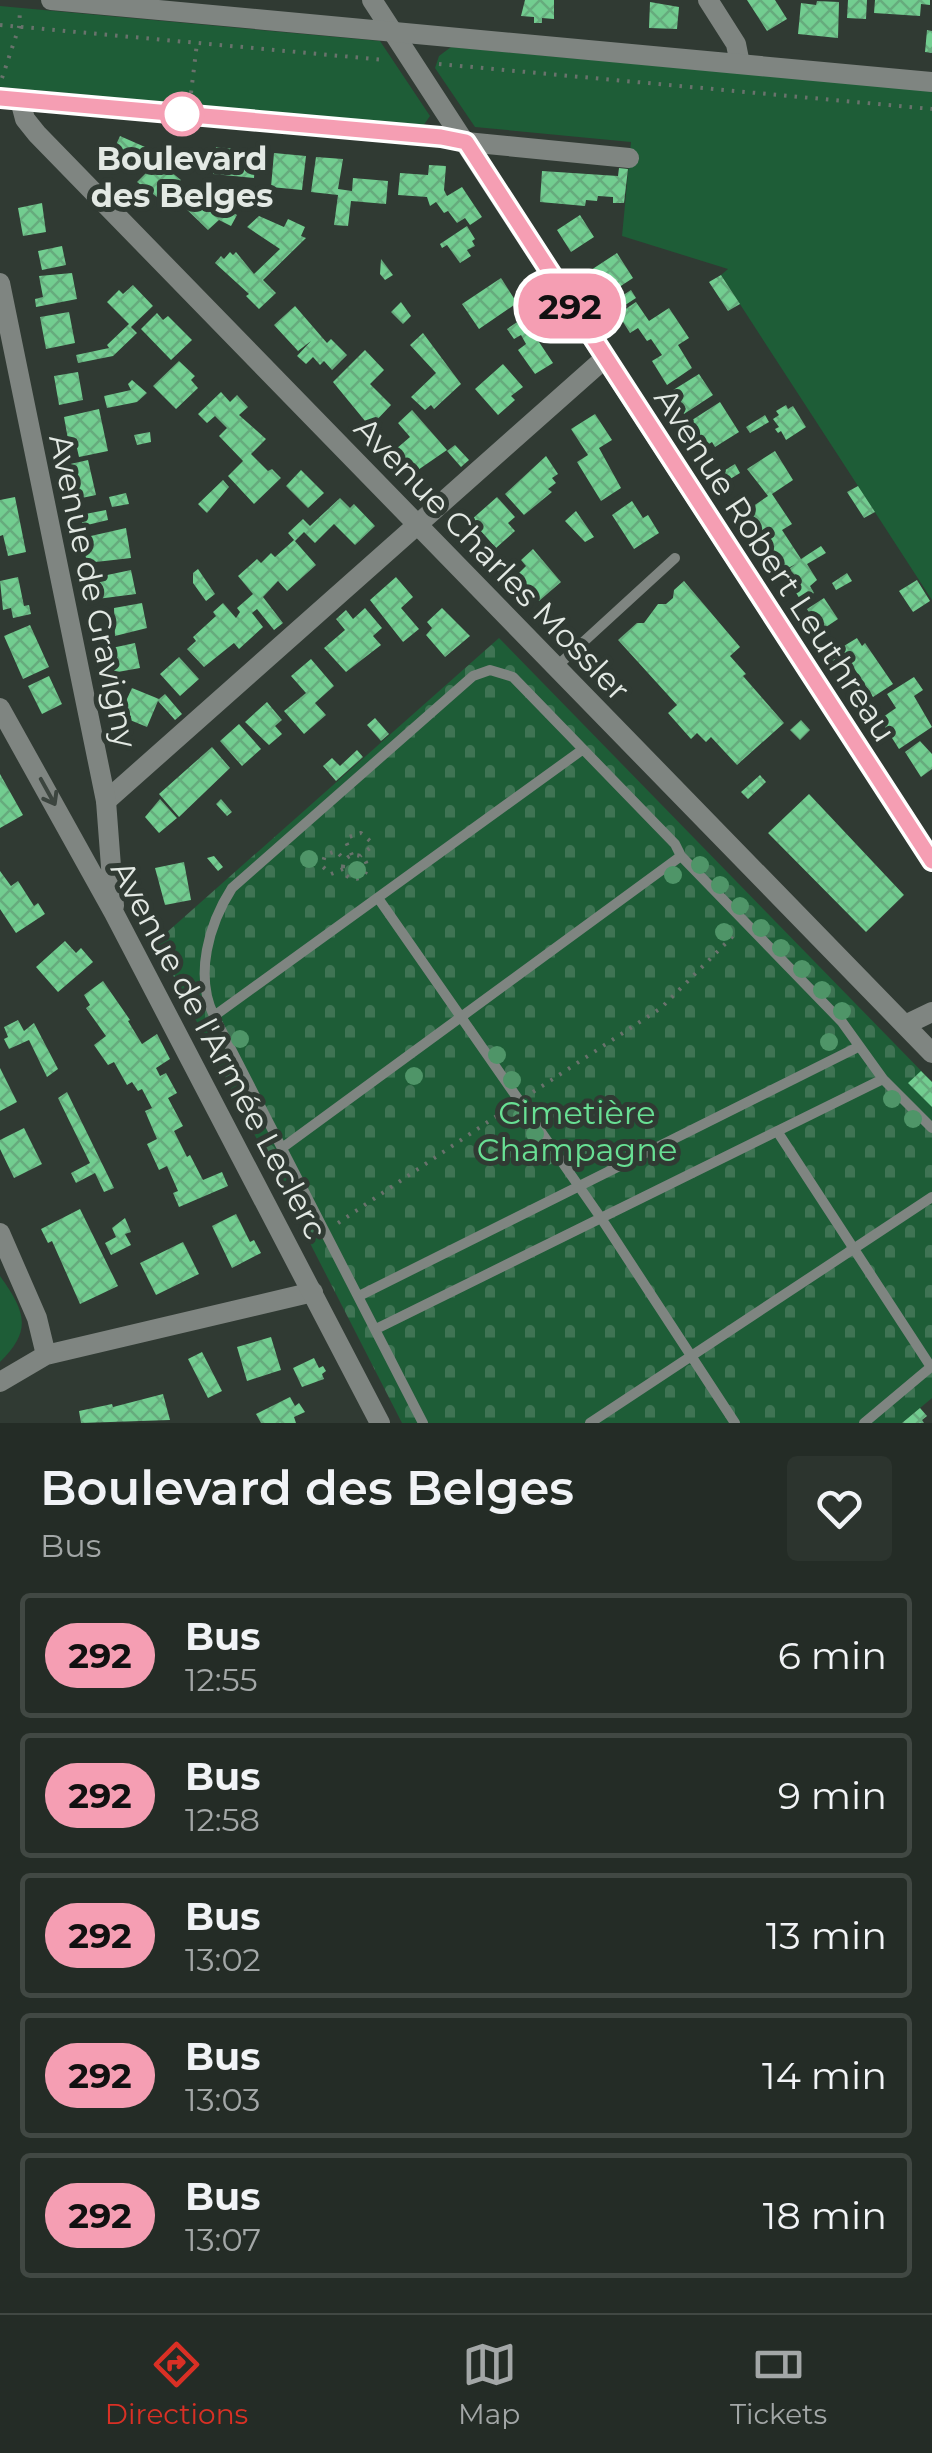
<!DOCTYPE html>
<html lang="en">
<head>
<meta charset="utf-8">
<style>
	body { margin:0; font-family:Montserrat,sans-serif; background:#2c342e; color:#f1f3f6; height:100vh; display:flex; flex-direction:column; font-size:38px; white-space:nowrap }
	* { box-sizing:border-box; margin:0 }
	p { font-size:32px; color:#a3a7a7 }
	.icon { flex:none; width:55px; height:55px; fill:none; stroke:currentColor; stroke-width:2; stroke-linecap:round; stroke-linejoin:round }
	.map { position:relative; height:1423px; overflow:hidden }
	.sheet { display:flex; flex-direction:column; background:#242c26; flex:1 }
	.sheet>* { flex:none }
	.badge { padding:0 20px; border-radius:32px; font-size:35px; line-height:65px }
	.map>.badge { position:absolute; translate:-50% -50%; box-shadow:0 0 0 5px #fff }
	.round { display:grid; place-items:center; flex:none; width:105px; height:105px; border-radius:10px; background:#2c342e }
	.headline { display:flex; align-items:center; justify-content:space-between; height:170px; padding:0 40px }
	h1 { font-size:48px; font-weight:600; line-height:75px }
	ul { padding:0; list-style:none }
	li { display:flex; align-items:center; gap:30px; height:125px; margin:0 20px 15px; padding:0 20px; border:5px solid #414843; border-radius:10px }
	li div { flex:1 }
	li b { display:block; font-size:38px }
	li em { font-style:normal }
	li .badge { min-width:110px; font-weight:700; text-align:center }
	.menu { display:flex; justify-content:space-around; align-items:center; height:140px; border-top:2px solid #414843; background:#242c26; font-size:28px; color:#a3a7a7 }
	.menu a { display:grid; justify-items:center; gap:5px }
	.menu .selected { color:#d93025 }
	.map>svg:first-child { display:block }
	.green { fill:#1e5d37 }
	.cemetery { fill:url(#cemetery-stones) }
	.building { fill:url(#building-cross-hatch) }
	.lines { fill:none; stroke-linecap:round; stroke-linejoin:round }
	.path { stroke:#69726c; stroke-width:4; stroke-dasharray:2.5 8; stroke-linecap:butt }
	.service { stroke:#7f8581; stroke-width:10 }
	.minor { stroke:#7f8581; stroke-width:20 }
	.tertiary { stroke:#7f8581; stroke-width:20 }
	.tree { fill:#4f9568 }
	.oneway { stroke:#3c453f }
	.line-casing { stroke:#fff; stroke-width:22 }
	.line { stroke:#f59eb3; stroke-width:15 }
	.stop-dot { fill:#fff; stroke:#f59eb3; stroke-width:5 }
	.labels { text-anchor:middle; stroke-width:10; stroke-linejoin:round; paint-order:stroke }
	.stop-label { font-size:32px; font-weight:bold; fill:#e3e9e4; stroke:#303a33 }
	.street-label { font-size:32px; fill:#e3e9e4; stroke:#303a33 }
	.park-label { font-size:32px; fill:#68e094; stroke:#303a33 }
</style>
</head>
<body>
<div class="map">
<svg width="932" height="1423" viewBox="0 0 932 1423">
	<defs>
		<pattern id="cemetery-stones" width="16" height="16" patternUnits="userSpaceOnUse" patternTransform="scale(2.5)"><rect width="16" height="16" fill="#1e5d37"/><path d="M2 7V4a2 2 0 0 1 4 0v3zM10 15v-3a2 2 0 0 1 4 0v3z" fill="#3f7454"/></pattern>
		<pattern id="building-cross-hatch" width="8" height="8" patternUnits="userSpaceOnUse" patternTransform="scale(2.5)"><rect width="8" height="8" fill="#72cd90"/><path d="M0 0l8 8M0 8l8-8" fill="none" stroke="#66ab7d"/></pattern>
	</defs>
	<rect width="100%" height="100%" fill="#303a33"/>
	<path class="green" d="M0 6 380 41 430 116 423 126 0 87Z
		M451 47 932 91V600L721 275 728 269 622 236 631 142 475 127 435 68 439 56Z
		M0 1276C25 1311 33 1330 0 1362Z"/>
	<path class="cemetery" d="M499 638 932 1082V1398L902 1423H402L156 942Z"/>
	<path class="building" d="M525 0H554V19L542 18V23H534V17L521 16Z
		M747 0H775L787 19 767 31Z
		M848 0H867L866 19 847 18Z
		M875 0H930V5L921 4 920 16 874 13Z
		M817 1 839 2 838 38 798 34 801 3 816 5Z
		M650 2 679 7 677 29 649 28Z
		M927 30 932 31V53L925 52Z
		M120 136 145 147 134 171 109 160Z
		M216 147 256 151 254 178 213 174Z
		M274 153 306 156 302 190 271 187Z
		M316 157 343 159 338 189 352 191 353 178 388 181 386 204 351 201 348 226 334 225 338 195 311 192Z
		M155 159 181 180 161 200 137 182 154 165Z
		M429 165 446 166 444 190 447 196 462 187 482 217 470 225 465 218 457 223 448 211 444 213 436 202 430 206 427 197 398 195 400 173 428 175Z
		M619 168 628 169 624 203H613V197L598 196 597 201 586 200 585 206 540 202 542 171 618 176Z
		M198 186 210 192 207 197 237 215 231 226 219 220 208 230 180 203Z
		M42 203 46 232 23 236 18 208Z
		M580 215 594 237 571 252 557 230Z
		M259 216 284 227 288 219 305 227 301 236 306 238 263 280 276 293 259 309 246 296 249 294 215 263 221 256 224 259 230 252 233 255 236 252 254 274 280 249 247 227Z
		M467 226 475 239 472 241 475 246 467 250 471 256 460 263 447 245 442 248 440 244Z
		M62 246 66 265 42 270 38 251Z
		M617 253 633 278 607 295 591 270Z
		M381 259 393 275 385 280 380 274Z
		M72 273 77 299 36 307 35 299 43 297 39 276Z
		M721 275 740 304 728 311 709 282Z
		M501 278 517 303 479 329 462 304Z
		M133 285 153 306 131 327 137 333 113 356 78 363 76 355 109 348 107 345 129 324 107 302 119 290 123 294Z
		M631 290 636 298 616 311 611 303Z
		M401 302 411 316 403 324 391 312Z
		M636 302 649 321 669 308 689 338 678 345 692 368 667 385 652 361 662 355 651 339 647 341 638 328 630 333 618 314Z
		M295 306 327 343 331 339 347 355 332 370 324 361 320 365 313 357 306 364 297 356 311 341 298 351 274 325Z
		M69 312 75 343 46 349 40 317Z
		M157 313 163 320 168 316 192 340 171 360 141 329Z
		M523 318 553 363 535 374 518 350 526 344 521 335 514 339 507 329Z
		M423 333 461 384 434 409 431 405 425 410 411 397 436 373 410 345Z
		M365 350 384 370 370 384 391 405 370 427 333 382Z
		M179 361 195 376 191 380 198 388 176 409 153 386Z
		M503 364 523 387 511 396 515 400 498 415 475 389Z
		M78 372 83 400 59 405 54 376Z
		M699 374 713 395 684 414 670 392Z
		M132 380 147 393 137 402 107 408 104 396 131 390 128 384Z
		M221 392 230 402 237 395 248 407 239 415 266 439 251 454 268 471 272 469 281 478 254 504 228 476 243 461 219 436 227 428 215 416 207 423 198 414Z
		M720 402 739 432 715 447 712 442 699 450 688 433 694 430 689 422Z
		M786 405 788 409 793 406 806 427 786 440 781 431 778 433 775 429 779 427 773 419 779 415 776 411Z
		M99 409 108 451 79 457 76 444 69 445 64 417Z
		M412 410 447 450 415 472 396 449 410 437 398 423Z
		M595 414 612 440 599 448 621 488 601 501 577 462 588 455 571 429Z
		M765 415 769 422 750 433 746 427Z
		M150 432 151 442 137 445 134 435Z
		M455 445 469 460 461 467 447 451Z
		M775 451 793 480 772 494 792 524 782 530 801 559 821 546 826 553 807 564 817 580 810 586 814 593 801 601 795 591 798 589 784 572 796 564 784 570 746 511 768 496 747 469Z
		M546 456 558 474 552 478 556 483 548 489 552 492 524 515 505 494Z
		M88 460 96 495 72 500 66 465Z
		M735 464 740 473 722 484 717 475Z
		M301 470 324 493 308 508 286 486Z
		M223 480 229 487 207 513 198 504Z
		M858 486 875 512 864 518 847 492Z
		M126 493 129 504 112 507 109 497Z
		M15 497 26 552 8 556 3 535 0 536V500Z
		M497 497 515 517 508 523 515 531 496 548 471 520Z
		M340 498 350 508 354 504 375 526 355 545 334 524 315 543 304 532 295 541 288 533 303 519 310 526Z
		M632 501 643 518 648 515 659 533 634 549 612 515Z
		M106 510 108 520 83 526 80 515Z
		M576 511 594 537 585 542 565 521Z
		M126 528 131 558 87 563 82 538Z
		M294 540 316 565 287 591 278 581 263 597 283 623 274 630 257 609 252 613 263 627 239 649 234 643 204 667 187 649 196 641 193 637 216 616 213 612 223 603 236 618 240 612 237 608 253 594 238 576 257 559 261 563 271 553 275 557Z
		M533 549 561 582 539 601 517 575 526 566 521 560Z
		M198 569 215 594 206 601 193 583V573Z
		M131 570 136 594 97 599 93 578Z
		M847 573 852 581 836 590 832 583Z
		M18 577 24 606 29 605 31 614 13 618 11 608 3 610 0 581Z
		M396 577 413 597 401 608 419 629 403 642 370 600Z
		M917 580 930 601 913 612 899 591Z
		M684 581 740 647 730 656 746 674 743 676 784 723 737 765 711 737 706 742 697 733 691 739 668 713 677 705 618 640 637 623H644L658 604H666L673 598 674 590Z
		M824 598 838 619 820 631 807 609Z
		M142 603 147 628 115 636 114 608Z
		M365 608 382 628 373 636 381 645 346 672 324 648 345 630 336 619 346 610 353 619Z
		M442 608 470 636 445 657 426 635 432 628 427 622Z
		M30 625 49 667 23 679 4 636Z
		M857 638 862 646 865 643 893 684 873 697 846 656 832 665 826 657Z
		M135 643 140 668 112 673 107 649Z
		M179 657 199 679 180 696 160 674Z
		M311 659 334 686 315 703 326 715 304 734 284 711 306 693 291 676Z
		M49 676 62 704 42 714 28 686Z
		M914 677 923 690 914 696 932 727 899 749 880 719 896 708 887 694Z
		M132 688 159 699 165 694 182 714 175 720 158 701 147 727 130 720 131 716 121 712Z
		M267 702 282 720 275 726 282 734 269 745 245 722Z
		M375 718 389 734 381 741 367 725Z
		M801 720 810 730 800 740 790 730Z
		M239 724 261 749 242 766 220 741Z
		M920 741 932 754V769L921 777 905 752Z
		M212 747 230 768 179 817 159 794Z
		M357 750 363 757 336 781 323 766 332 758 340 766Z
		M0 774 23 815 0 828Z
		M760 775 766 782 748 799 741 792Z
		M809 794 904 895 866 932 768 833Z
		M160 799 177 818 159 833 145 817Z
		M221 799 232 812 227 816 216 804Z
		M214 856 223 867 218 871 207 858Z
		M184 862 191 900 165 905 155 868Z
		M0 871 11 886 18 881 34 906 38 903 45 914 16 933 0 909Z
		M65 941 76 953 81 948 93 962 58 992 36 967Z
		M103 981 130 1020 128 1021 142 1044 157 1034 170 1059 156 1068 160 1076 166 1073 177 1093 168 1098 183 1126 174 1131 187 1157 190 1155 203 1180 222 1172 228 1186 179 1207 173 1193 178 1191 167 1166 159 1170 147 1144 157 1139 145 1111 152 1108 142 1089 138 1091 132 1082 127 1085 114 1062 108 1065 94 1045 106 1036 86 1008 90 1005 84 995Z
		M18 1020 24 1031 34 1023 58 1069 47 1077 29 1040 9 1049 4 1039 8 1037 4 1027Z
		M0 1068 17 1102 0 1111Z
		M921 1071 932 1082V1107L908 1083Z
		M67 1092 114 1188 104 1192 95 1173 76 1183 71 1173 90 1163 58 1098Z
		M24 1128 42 1164 14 1178 0 1149V1140Z
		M80 1209 118 1286 80 1304 52 1241 48 1243 41 1229Z
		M236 1214 250 1242 254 1240 261 1253 232 1268 212 1226Z
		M125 1218 131 1232 125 1234 131 1245 111 1255 105 1243 116 1237 112 1228Z
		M183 1242 199 1274 156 1295 140 1263Z
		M271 1337 281 1370 247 1381 237 1347Z
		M202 1352 222 1391 208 1398 188 1359Z
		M314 1358 319 1368 323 1366 326 1371 322 1374 324 1379 302 1387 293 1368Z
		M163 1394 170 1420 81 1423 79 1411 112 1404 113 1407Z
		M290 1397 295 1406 299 1403 305 1412 294 1417 296 1423H261L256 1414Z
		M920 1408 927 1416 922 1420 924 1423H902Z"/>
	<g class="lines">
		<path class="path" d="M0 25 385 60
			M439 64 932 109
			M2 78 19 27 20 11
			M191 93 197 43
			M352 855 346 842 349 837 361 833 370 841V848L360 856
			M343 867a12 12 0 1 1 24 0a12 12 0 1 1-24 0Z
			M343 869 331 874 322 866 325 855 336 851 345 860
			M533 1092 661 1008 733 936
			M338 1223 504 1111"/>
		<path class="service" d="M556 667 675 558
			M378 898 601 1218 735 1423
			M214 1016 582 750
			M777 1131 931 1367
			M282 1148 681 856
			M359 1296 858 1047
			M376 1329 883 1079
			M423 1423 214 1016C194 975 209 924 232 888L473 676 490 670 513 677 675 844 681 856 842 1022 883 1079 932 1128
			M590 1423 932 1197
			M864 1423 932 1366"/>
		<path class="minor" d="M372 0 932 861
			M708 0 736 44 740 64
			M20 100 25 119 37 134 932 1053
			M466 142 629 158
			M106 801 604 359
			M905 1025 932 1012
			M0 1233 37 1318 46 1355
			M0 1382 46 1355 313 1292"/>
		<path class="tertiary" d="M51 0 932 82
			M0 98 441 137 466 142
			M0 283 106 801 114 906
			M0 708 114 913 380 1423"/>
	</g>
	<g class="tree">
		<circle cx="309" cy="859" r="9"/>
		<circle cx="700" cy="865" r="9"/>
		<circle cx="357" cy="870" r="9"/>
		<circle cx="673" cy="875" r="9"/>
		<circle cx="720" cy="885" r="9"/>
		<circle cx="740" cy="906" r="9"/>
		<circle cx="761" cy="928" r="9"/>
		<circle cx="724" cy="932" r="9"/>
		<circle cx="781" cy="948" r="9"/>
		<circle cx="802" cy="969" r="9"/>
		<circle cx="822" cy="990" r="9"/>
		<circle cx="842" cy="1011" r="9"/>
		<circle cx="240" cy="1039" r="9"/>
		<circle cx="829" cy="1042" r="9"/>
		<circle cx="497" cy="1055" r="9"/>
		<circle cx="414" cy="1076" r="9"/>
		<circle cx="512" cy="1080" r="9"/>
		<circle cx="892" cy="1099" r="9"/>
		<circle cx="522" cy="1116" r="9"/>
		<circle cx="913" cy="1119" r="9"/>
		<circle cx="535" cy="1134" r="9"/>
		<circle cx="497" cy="1151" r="9"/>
		<circle cx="547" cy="1156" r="9"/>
	</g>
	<defs><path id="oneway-shaft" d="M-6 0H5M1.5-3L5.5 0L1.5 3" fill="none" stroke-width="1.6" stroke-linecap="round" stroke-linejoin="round" transform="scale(2.5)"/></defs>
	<use class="oneway" href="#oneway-shaft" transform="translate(48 792) rotate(61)"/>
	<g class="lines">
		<defs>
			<path id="line" d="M0 98 441 137 466 142 932 861"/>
		</defs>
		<use href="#line" class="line-casing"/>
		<use href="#line" class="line"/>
	</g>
	<circle class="stop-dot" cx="182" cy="114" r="20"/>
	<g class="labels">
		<g class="stop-label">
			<text x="182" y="170">Boulevard<tspan x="182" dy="37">des Belges</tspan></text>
		</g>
		<g class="street-label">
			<text transform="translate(492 559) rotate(46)" y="11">Avenue Charles Mossler</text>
			<text transform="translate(775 565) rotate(57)" y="11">Avenue Robert Leuthreau</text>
			<text transform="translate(93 591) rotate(78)" y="11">Avenue de Gravigny</text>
			<text transform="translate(219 1050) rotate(62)" y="11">Avenue de l'Armée Leclerc</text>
		</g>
		<g class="park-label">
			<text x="577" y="1124">Cimetière<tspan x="577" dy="37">Champagne</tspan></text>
		</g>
	</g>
</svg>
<b class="badge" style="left:570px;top:306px;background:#f59eb3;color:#111">292</b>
</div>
<section class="sheet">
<div class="headline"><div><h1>Boulevard des Belges</h1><p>Bus</p></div><a class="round"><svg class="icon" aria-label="heart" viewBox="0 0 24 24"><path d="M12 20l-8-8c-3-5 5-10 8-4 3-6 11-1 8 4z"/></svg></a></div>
<ul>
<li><span class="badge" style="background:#f59eb3;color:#111">292</span><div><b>Bus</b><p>12:55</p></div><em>6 min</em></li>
<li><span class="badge" style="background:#f59eb3;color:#111">292</span><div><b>Bus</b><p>12:58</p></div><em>9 min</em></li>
<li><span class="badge" style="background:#f59eb3;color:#111">292</span><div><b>Bus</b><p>13:02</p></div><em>13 min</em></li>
<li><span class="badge" style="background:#f59eb3;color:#111">292</span><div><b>Bus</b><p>13:03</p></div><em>14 min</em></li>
<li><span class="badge" style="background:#f59eb3;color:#111">292</span><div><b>Bus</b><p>13:07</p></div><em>18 min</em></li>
</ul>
</section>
<nav class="menu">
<a class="selected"><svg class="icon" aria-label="directions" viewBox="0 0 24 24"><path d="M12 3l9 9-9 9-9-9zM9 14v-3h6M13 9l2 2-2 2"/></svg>Directions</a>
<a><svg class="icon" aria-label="map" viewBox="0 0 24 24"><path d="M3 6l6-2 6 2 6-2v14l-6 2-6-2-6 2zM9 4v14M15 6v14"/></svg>Map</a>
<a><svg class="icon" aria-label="tickets" viewBox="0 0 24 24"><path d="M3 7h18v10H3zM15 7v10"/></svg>Tickets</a>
</nav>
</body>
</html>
